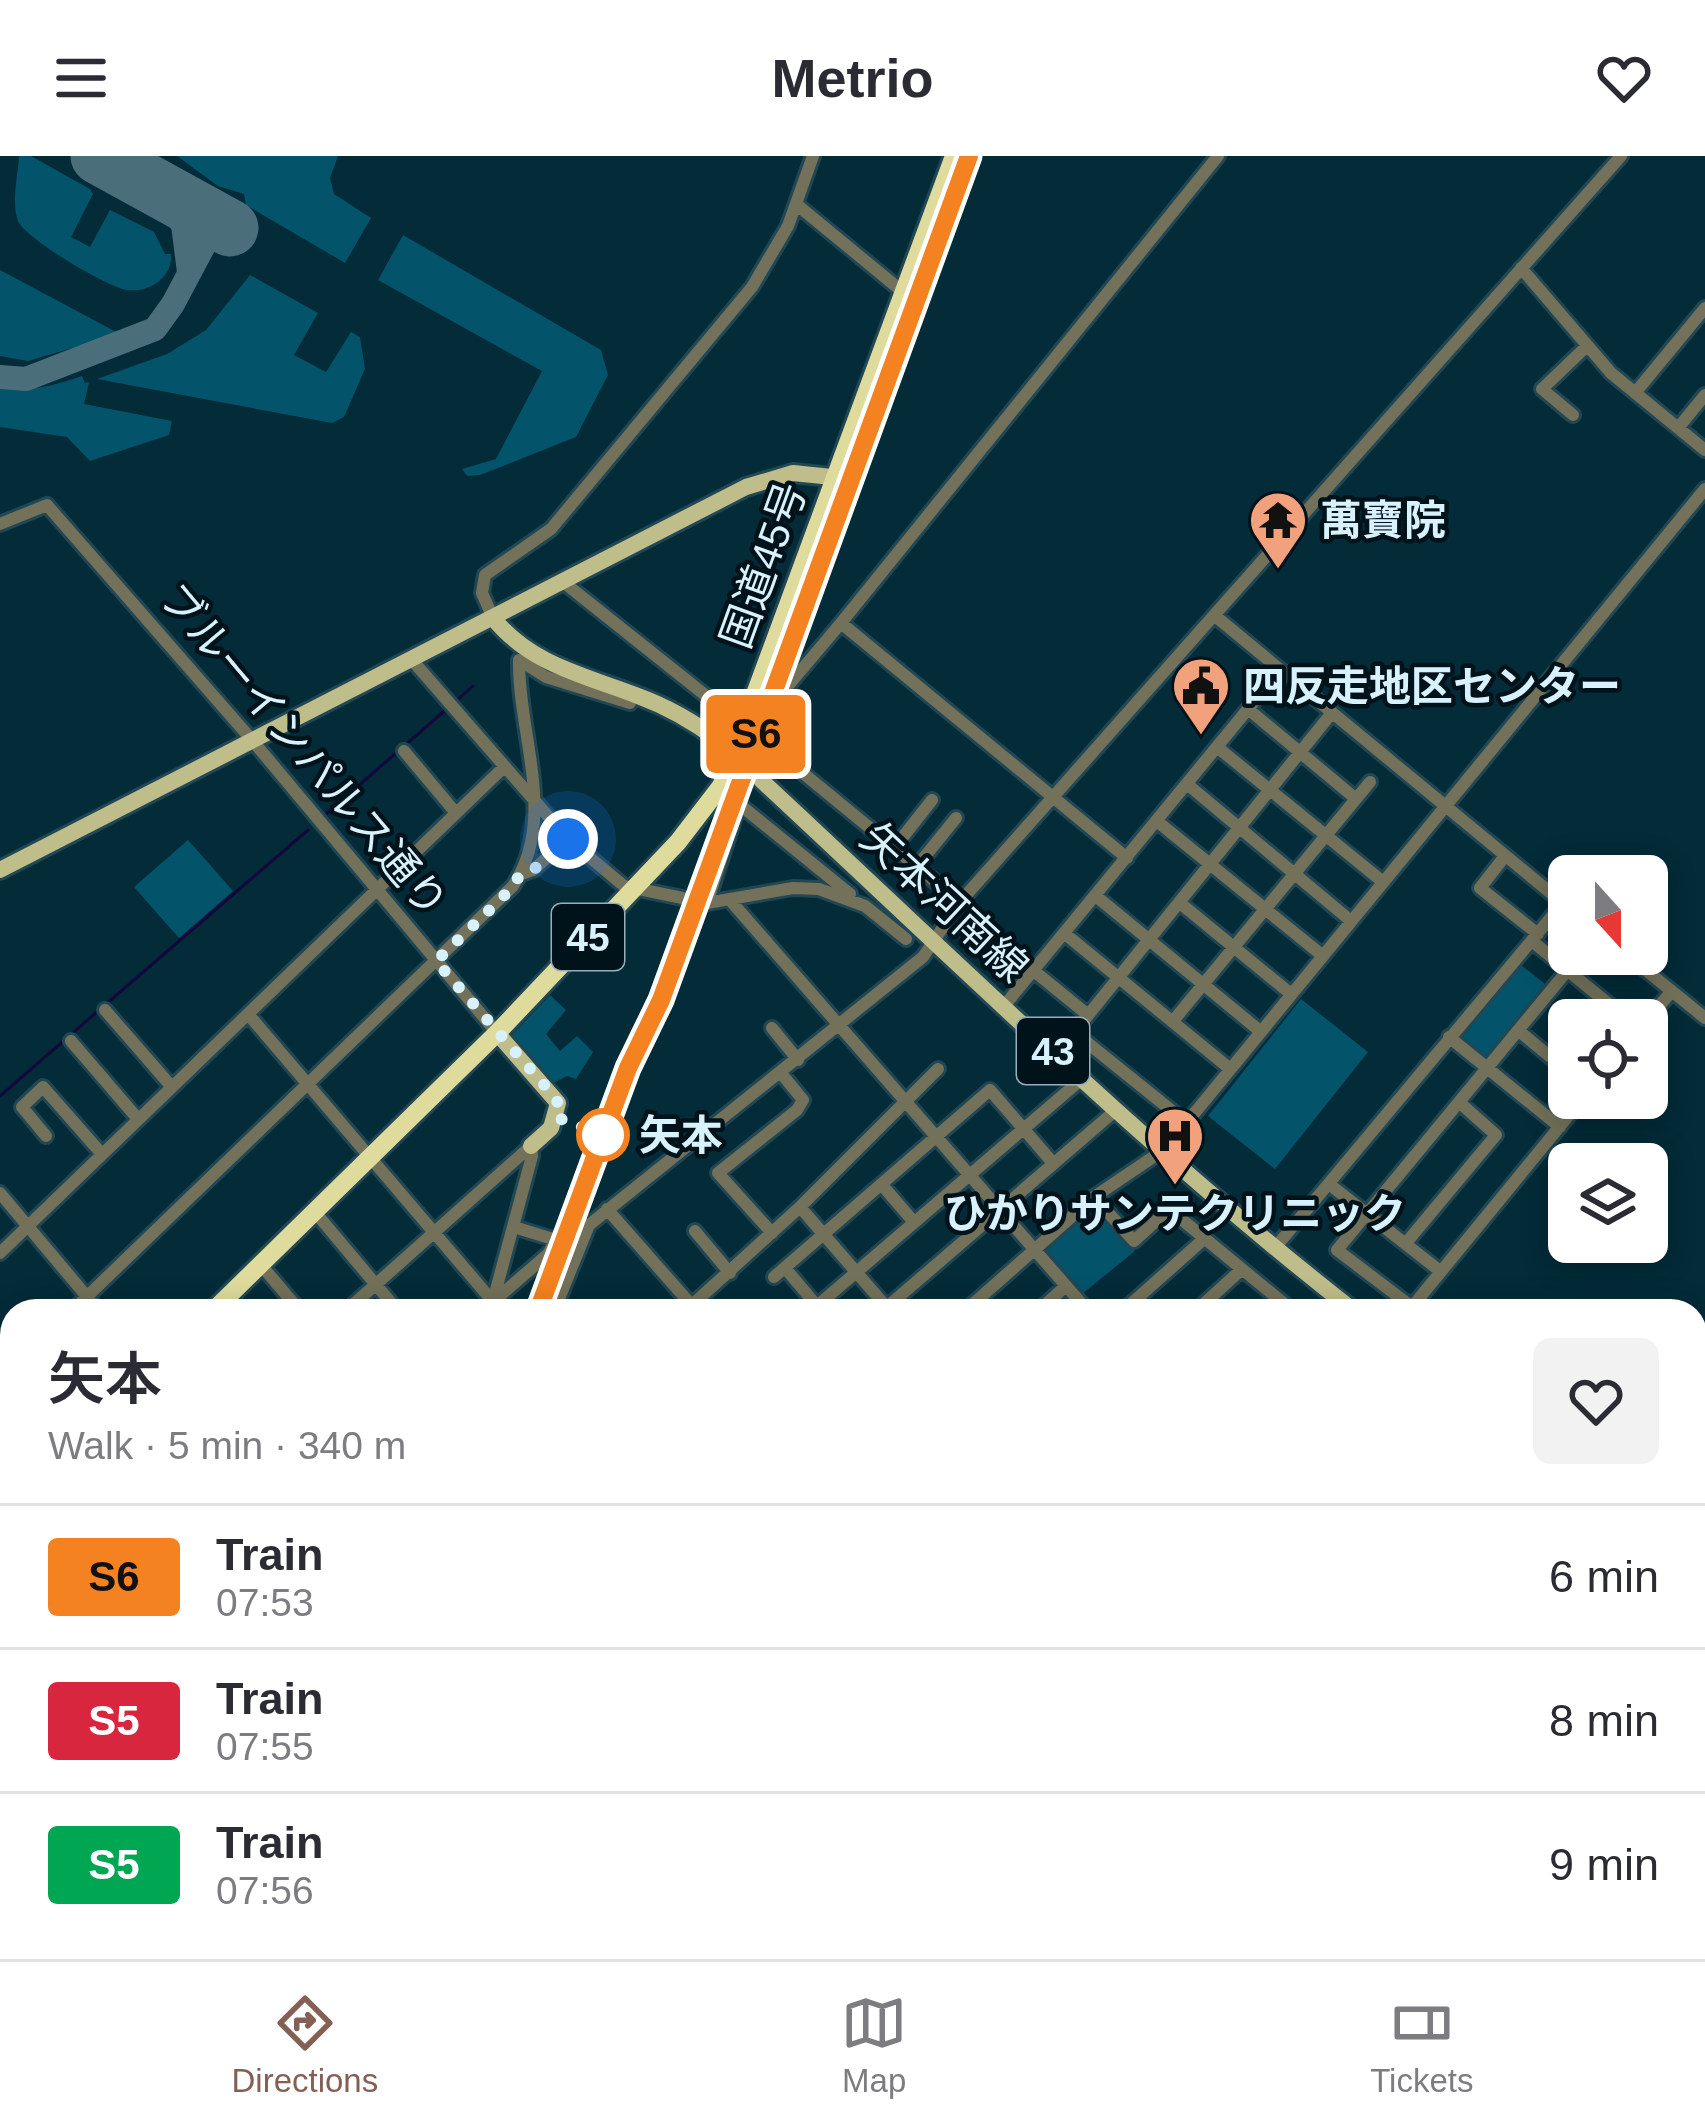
<!DOCTYPE html>
<html lang="en">
<head>
<meta charset="utf-8">
<style>
	body { margin:0; font-family:Helvetica,"Noto Sans JP",sans-serif; background:#f2f2f3; color:#2b2b33; height:100vh; display:flex; flex-direction:column; font-size:45px; white-space:nowrap }
	* { box-sizing:border-box; margin:0 }
	p { font-size:39px; color:#7c7c81 }
	.icon { flex:none; width:66px; height:66px; fill:none; stroke:currentColor; stroke-width:2; stroke-linecap:round; stroke-linejoin:round }
	.map { position:relative; flex:1; overflow:hidden }
	.drawer { position:absolute; left:0px; top:1143px; width:1707px; height:660px; display:flex; flex-direction:column; background:#fff; border-radius:36px 36px 0 0; box-shadow:0 6px 30px #0003 }
	.drawer>* { flex:none }
	.badge { padding:0 24px; border-radius:9px; font-size:42px; line-height:78px }
	.needle { width:78px; rotate:159deg }
	.tools { position:absolute; left:1548px; top:699px; display:grid; gap:24px }
	.tools a { display:grid; place-items:center; width:120px; height:120px; border-radius:18px; background:#fff; box-shadow:0 6px 30px #0003; font-size:60px }
	.you { position:absolute; width:60px; height:60px; margin:-30px; border:9px solid #fff; border-radius:50%; background:#1a73e8; box-shadow:0 0 0 18px #1a73e833 }
	.map>.badge { position:absolute; translate:-50% -50%; box-shadow:0 0 0 6px #fff }
	.round { display:grid; place-items:center; flex:none; width:126px; height:126px; border-radius:18px; background:#f2f2f3 }
	.headline { display:flex; align-items:center; justify-content:space-between; height:204px; padding:0 48px }
	h1 { font-size:57px; font-weight:600; line-height:90px }
	ul { padding:0; list-style:none }
	li { display:flex; align-items:center; gap:36px; height:144px; padding:0 48px; border-top:3px solid #e1e1e2 }
	li div { flex:1 }
	li b { display:block; font-size:45px }
	li em { font-style:normal }
	li .badge { min-width:132px; font-weight:700; text-align:center }
	header { display:flex; justify-content:space-between; align-items:center; height:156px; padding:0 48px; background:#fff; font-size:54px; font-weight:600 }
	.dock { display:flex; justify-content:space-around; align-items:center; height:168px; border-top:3px solid #e1e1e2; background:#fff; font-size:33px; color:#7c7c81 }
	.dock a { display:grid; justify-items:center; gap:6px }
	.dock .current { color:#846054 }
	.map>svg:first-child { display:block }
	.green { fill:#03536a }
	.lines { fill:none; stroke-linecap:round; stroke-linejoin:round }
	.stream { stroke:#14073d; stroke-width:3 }
	.taxiway { stroke:#4a6e7a; stroke-width:24 }
	.runway { stroke:#4a6e7a; stroke-width:57 }
	.major-tunnel { stroke:#234956; stroke-width:16; stroke-dasharray:16 8; stroke-linecap:butt }
	.minor-casing { stroke:#214754; stroke-width:18 }
	.major-casing { stroke:#214754; stroke-width:22 }
	.highway-casing { stroke:#214754; stroke-width:24 }
	.minor { stroke:#737159; stroke-width:12 }
	.major { stroke:#bfbd89; stroke-width:16 }
	.highway { stroke:#dedb9c; stroke-width:18 }
	.rail { stroke:#92b1bd; stroke-width:3 }
	.line-casing { stroke:#fff; stroke-width:27 }
	.line { stroke:#f58220; stroke-width:18 }
	.walk { stroke:#d7f2fd; stroke-width:12; stroke-dasharray:0 21.6 }
	.stop-dot { fill:#fff; stroke:#f58220; stroke-width:6 }
	.labels { text-anchor:middle; stroke-width:9; stroke-linejoin:round; paint-order:stroke }
	.shield { fill:#00121a; stroke:#96afb9; stroke-width:3 }
	.shield-label { font-size:39px; font-weight:bold; fill:#d7f2fd }
	.poi-label { font-size:42px; font-weight:bold; fill:#d7f2fd; stroke:#00121a; text-anchor:start }
	.street-label { font-size:42px; fill:#d7f2fd; stroke:#00121a }
	.stop-label { font-size:42px; font-weight:bold; fill:#d7f2fd; stroke:#00121a; text-anchor:start }
</style>
</head>
<body>
<header><svg class="icon" aria-label="menu" viewBox="0 0 24 24"><path d="M4 6h16M4 12h16M4 18h16"/></svg>Metrio<svg class="icon" aria-label="heart" viewBox="0 0 24 24"><path d="M12 20l-8-8c-3-5 5-10 8-4 3-6 11-1 8 4z"/></svg></header>
<div class="map">
<svg width="1705" height="1803" viewBox="0 0 1705 1803">
	<rect width="100%" height="100%" fill="#032b38"/>
	<path class="green" d="M19 0H31L90 33 93 38 71 81 90 91 110 54 154 76 165 98H171C173 121 150 137 127 134 107 131 26 83 18 65 11 47 18 19 19 0Z
		M177 0H338L330 22 334 38 371 62 345 107 246 49 244 38 218 30Z
		M403 79 601 194 608 219 576 281 480 319 467 320 462 313 496 303 542 215 378 124Z
		M0 114 120 178 28 205 0 200Z
		M250 119 318 157 294 199 326 216 351 176 360 181 365 213 344 261 332 267 97 223 167 198 206 174Z
		M82 220 85 227 89 226 84 248 172 265 169 279 90 305 67 281 0 271V231C30 236 53 230 82 220Z
		M188 684 233 735 179 782 134 731Z
		M1517 806 1549 831 1491 902 1485 903 1461 884 1460 877Z
		M550 839 566 854 546 878 560 895 577 880 593 896 576 923 567 920 553 927 513 885V878Z
		M1301 843 1368 896 1275 1013 1208 960Z
		M1095 1049 1135 1095 1082 1138 1043 1093Z"/>
	<g class="lines">
		<path class="stream" d="M456 545 473 530
			M327 657 449 551
			M105 849 308 674
			M0 940 98 855"/>
		<path class="taxiway" d="M154 31 183 69 189 116
			M0 221 26 223 155 173 173 148 217 65"/>
		<path class="runway" d="M99 0 230 72"/>
		<path class="major-tunnel" d="M724 590 761 624"/>
		<defs>
			<path id="minor" d="M796 48 903 136
				M1521 112 1611 217 1705 294
				M1635 237 1705 152
				M1573 259 1542 233 1587 190
				M1678 272 1705 239
				M0 368 47 349 252 584 497 877
				M562 425 744 570
				M1214 459 1569 752
				M493 462 482 437 485 419 551 373 752 131 788 70 813 0
				M841 467 1127 702
				M412 504 568 683 624 730 707 747 793 732 819 733 865 750 906 783
				M519 504 546 521 630 547
				M752 548 776 544 841 467 1218 0
				M1248 553 1355 642
				M1217 591 1383 726
				M404 595 456 657
				M781 599 960 746
				M1187 628 1351 765
				M1158 666 1323 800
				M895 691 932 644
				M1505 700 1480 732 1538 778
				M918 709 956 662
				M521 718 533 714 568 683
				M1097 741 1260 875
				M730 744 1088 1155
				M707 747 739 648 850 738
				M1180 747 1291 838
				M1064 777 1229 912
				M1532 785 1628 864
				M1626 798 1705 862
				M1034 815 1088 859
				M1567 815 1337 1094 1412 1151 1583 942
				M1004 850 1280 514
				M105 854 171 930
				M248 858 501 1155
				M1588 864 1604 845
				M1647 864 1672 835
				M1173 865 1370 626
				M772 872 798 904
				M1519 875 1554 904 1569 887
				M1074 876 1187 967
				M1449 881 1560 971
				M71 885 138 963
				M1056 899 1331 558
				M46 980 22 951 43 931 101 997
				M1329 1028 1440 1115
				M882 1029 913 1065
				M0 1037 99 1155
				M1094 1041 1134 1085 1169 1053 1293 1155
				M800 1051 889 1154
				M607 1053 694 1152
				M315 1056 398 1155
				M695 1075 730 1117
				M772 1077 718 1017 797 954 803 944 781 917
				M1406 1087 1496 979 1459 946
				M1274 1093 1563 747
				M0 1097 503 612
				M261 1109 300 1155
				M785 1112 817 1150
				M774 1121 990 934 1053 1007
				M495 1144 548 1098 556 1084 514 1071
				M692 1149 800 1051 938 913
				M887 1151 1116 954
				M72 1155 513 730C558 662 518 579 519 504
				M346 1155 531 990
				M480 1155 493 1145 532 1000 531 990
				M554 1155 589 1069 923 801 960 746 1621 0
				M811 1155 1083 922
				M965 1155 1094 1041 1162 995 1175 981 1705 333
				M1038 1155 1066 1130
				M1123 1155 1205 1082
				M1196 1155 1241 1114
				M0 1225 12 1213
				M0 1535 12 1525
				M0 1606 12 1621
				M1695 1674 1705 1685
				M0 1701 12 1691
				M0 1748 12 1762
				M36 1791 47 1803
				M161 1791 172 1803
				M581 1791 591 1803
				M650 1791 660 1803
				M956 1791 966 1803
				M1051 1791 1061 1803
				M1633 1791 1643 1803
				M0 1794 12 1783
				M102 1803 115 1791
				M252 1803 262 1791
				M331 1803 345 1791
				M549 1803 563 1791
				M779 1803 792 1791
				M1010 1803 1023 1791
				M1236 1803 1250 1791"/>
			<path id="major" d="M493 462C531 509 584 519 638 540 668 551 694 566 719 585
				M761 624C955 804 1145 992 1354 1155
				M0 714 746 331 793 317 832 321
				M497 877 558 947 551 972 531 990
				M1695 1425 1705 1433"/>
			<path id="highway" d="M213 1155 497 877 678 686 721 630 954 0
				M0 1361 12 1350"/>
		</defs>
		<use href="#minor" class="minor-casing"/>
		<use href="#major" class="major-casing"/>
		<use href="#highway" class="highway-casing"/>
		<use href="#minor" class="minor"/>
		<use href="#major" class="major"/>
		<use href="#highway" class="highway"/>
		<path class="rail" d="M544 1155 619 969 695 746 969 0
			M241 1803 251 1791"/>
	</g>
	<g class="lines">
		<defs>
			<path id="line" d="M538 1155 628 912 661 844 969 0"/>
		</defs>
		<use href="#line" class="line-casing"/>
		<use href="#line" class="line"/>
		<path class="walk" d="M568 683 533 714 521 718 503 741 436 805 553 939 558 947 556 961 603 979"/>
	</g>
	<defs>
		<symbol id="temple-pin" viewBox="-11 -11 22 30"><path d="M0 17L-7.5 6A9.5 9.5 0 1 1 7.5 6Z" fill="#f1a17c" stroke="#00121a"/><path d="M0-6L5-2H3V0L6.5 2.5H4V6H1.5V3h-3V6H-4V2.5H-6.5L-3 0V-2H-5Z" fill="#111"/></symbol>
		<symbol id="civic-pin" viewBox="-11 -11 22 30"><path d="M0 17L-7.5 6A9.5 9.5 0 1 1 7.5 6Z" fill="#f1a17c" stroke="#00121a"/><path d="M-.6-6.5H3V-4.5H.6V-3L4-1V1h2V6H-6V1h2V-1L-.6-3ZM-1.2 2.5V6h2.4V2.5Z" fill="#111"/></symbol>
		<symbol id="hospital-pin" viewBox="-11 -11 22 30"><path d="M0 17L-7.5 6A9.5 9.5 0 1 1 7.5 6Z" fill="#f1a17c" stroke="#00121a"/><path d="M-5-5h3v3.5h4V-5h3V5h-3V1.5h-4V5h-3Z" fill="#111"/></symbol>
	</defs>
	<g fill-rule="evenodd">
		<use href="#temple-pin" x="1245" y="331" width="66" height="90"/>
		<use href="#civic-pin" x="1168" y="497" width="66" height="90"/>
		<use href="#hospital-pin" x="1142" y="947" width="66" height="90"/>
	</g>
	<circle class="stop-dot" cx="603" cy="979" r="24"/>
	<g class="labels">
		<g class="shield">
			<rect x="552" y="748" width="72" height="66" rx="9"/>
			<rect x="1017" y="862" width="72" height="66" rx="9"/>
		</g>
		<g class="shield-label">
			<text x="588" y="795">45</text>
			<text x="1053" y="909">43</text>
		</g>
		<g class="poi-label">
			<text x="1320" y="379">萬寶院</text>
			<text x="1243" y="545">四反走地区センター</text>
			<text x="1175" y="1072" text-anchor="middle">ひかりサンテクリニック</text>
		</g>
		<g class="street-label">
			<text transform="translate(763 409) rotate(-70)" y="15">国道45号</text>
			<text transform="translate(304 594) rotate(50)" y="15">ブルーインパルス通り</text>
			<text transform="translate(945 746) rotate(43)" y="15">矢本河南線</text>
		</g>
		<g class="stop-label">
			<text x="639" y="994">矢本</text>
		</g>
	</g>
</svg>
<div class="tools">
<a><svg class="needle" viewBox="-14 -14 28 28"><path d="M0-13l5 13h-10z" fill="#e53935"/><path d="M0 13l5-13h-10z" fill="#7c7c81"/></svg></a>
<a><svg class="icon" aria-label="locate" viewBox="0 0 24 24"><circle cx="12" cy="12" r="6"/><path d="M12 2v4M12 18v4M2 12h4M18 12h4"/></svg></a>
<a><svg class="icon" aria-label="layers" viewBox="0 0 24 24"><path d="M12 4l9 5-9 5-9-5zM3 14l9 5 9-5"/></svg></a>
</div>
<div class="you" style="left:568px;top:683px"></div>
<b class="badge" style="left:756px;top:578px;background:#f58220;color:#111">S6</b>
<section class="drawer">
<div class="headline"><div><h1>矢本</h1><p>Walk · 5 min · 340 m</p></div><a class="round"><svg class="icon" aria-label="heart" viewBox="0 0 24 24"><path d="M12 20l-8-8c-3-5 5-10 8-4 3-6 11-1 8 4z"/></svg></a></div>
<ul>
<li><span class="badge" style="background:#f58220;color:#111">S6</span><div><b>Train</b><p>07:53</p></div><em>6 min</em></li>
<li><span class="badge" style="background:#d7263d;color:#fff">S5</span><div><b>Train</b><p>07:55</p></div><em>8 min</em></li>
<li><span class="badge" style="background:#00a651;color:#fff">S5</span><div><b>Train</b><p>07:56</p></div><em>9 min</em></li>
</ul>
</section>
</div>
<nav class="dock">
<a class="current"><svg class="icon" aria-label="directions" viewBox="0 0 24 24"><path d="M12 3l9 9-9 9-9-9zM9 14v-3h6M13 9l2 2-2 2"/></svg>Directions</a>
<a><svg class="icon" aria-label="map" viewBox="0 0 24 24"><path d="M3 6l6-2 6 2 6-2v14l-6 2-6-2-6 2zM9 4v14M15 6v14"/></svg>Map</a>
<a><svg class="icon" aria-label="tickets" viewBox="0 0 24 24"><path d="M3 7h18v10H3zM15 7v10"/></svg>Tickets</a>
</nav>
</body>
</html>
